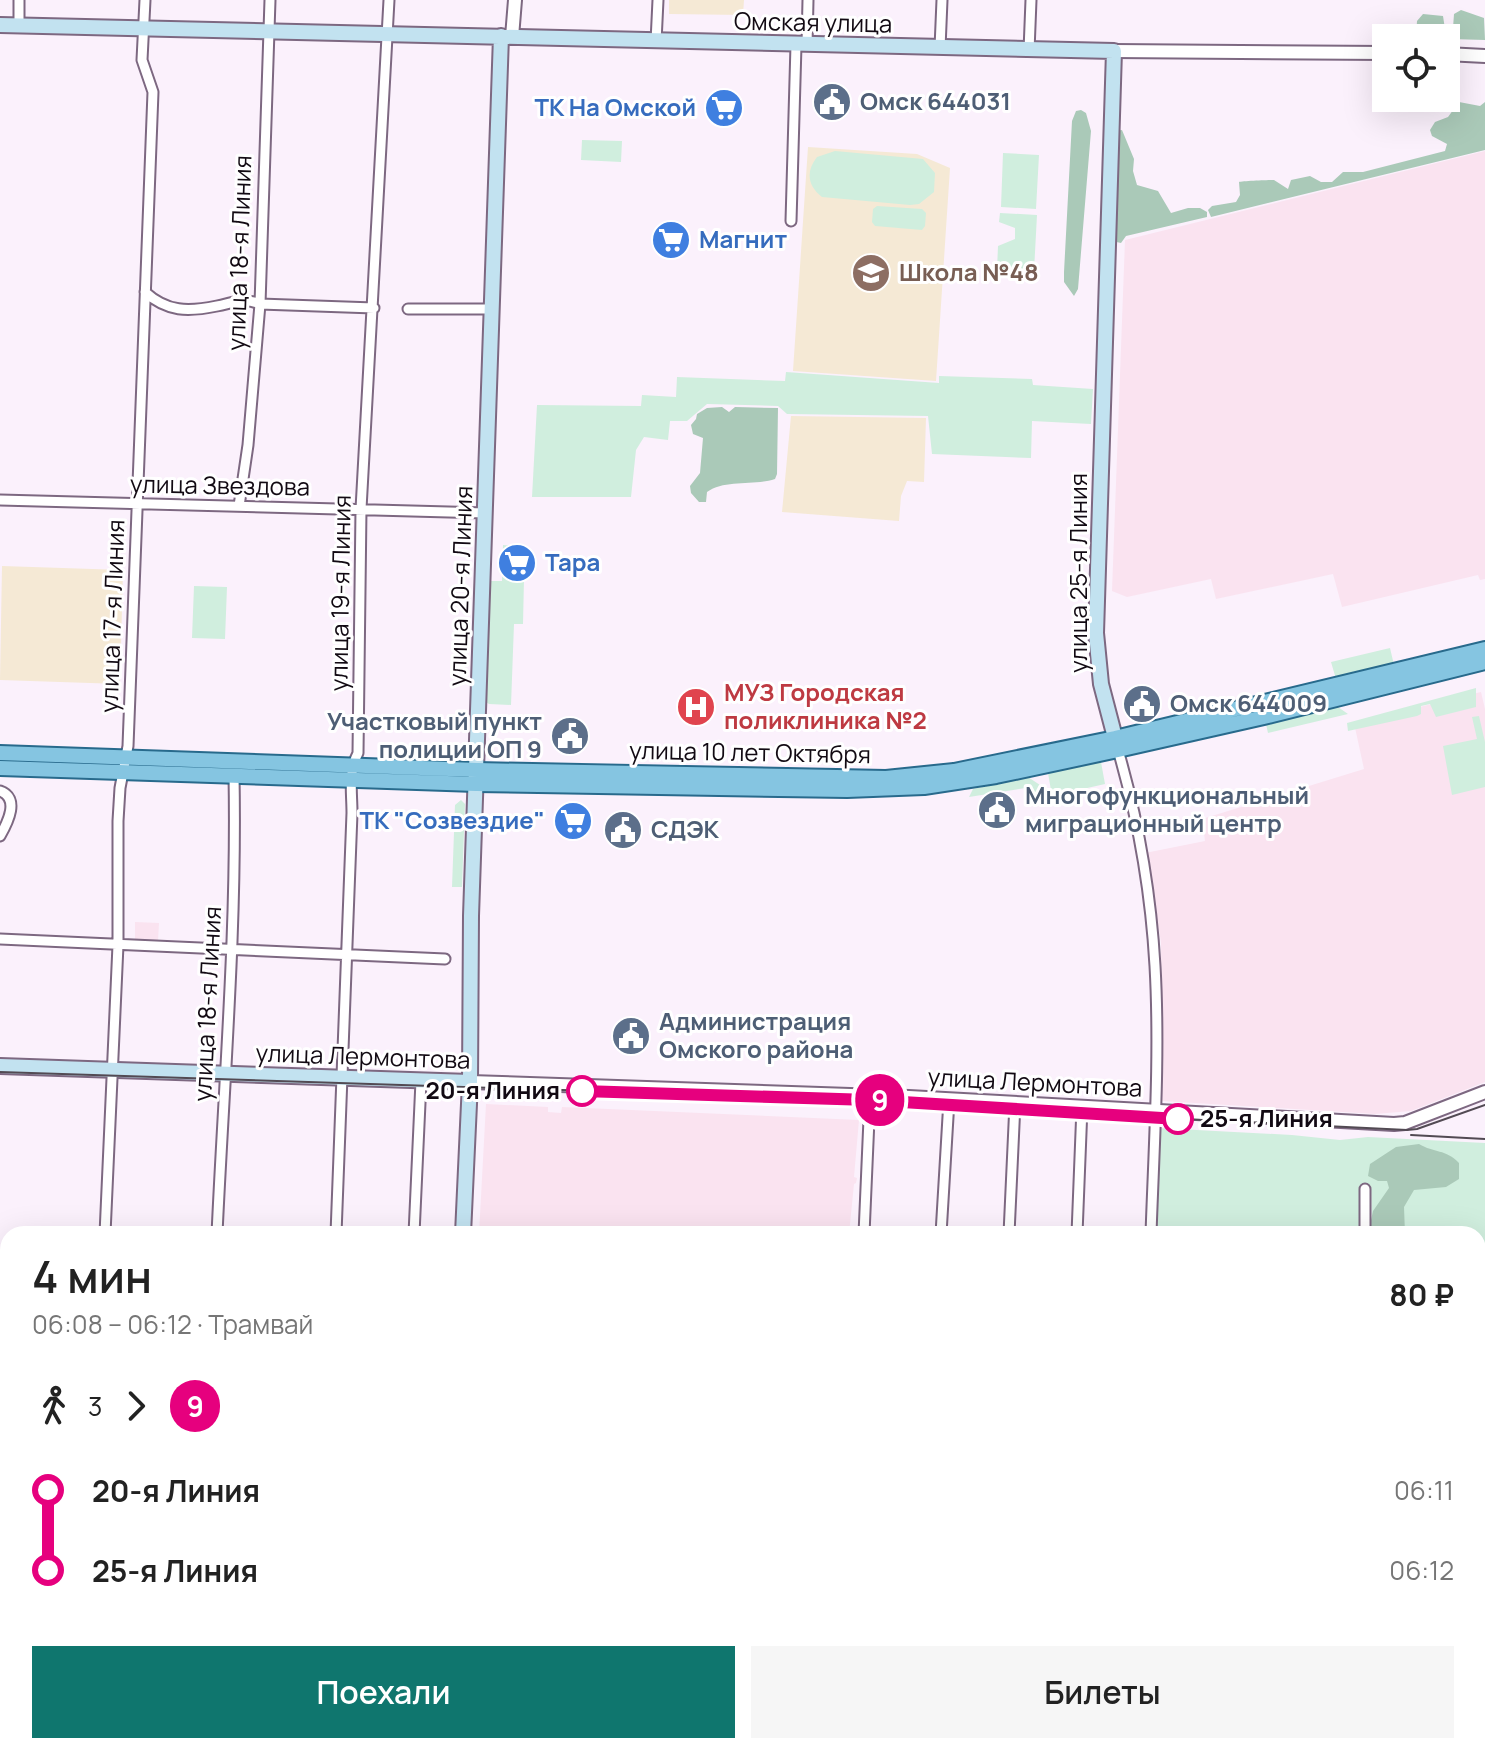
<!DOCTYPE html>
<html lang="ru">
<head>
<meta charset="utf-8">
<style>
	body { margin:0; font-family:Manrope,sans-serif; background:#f6f6f6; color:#222; height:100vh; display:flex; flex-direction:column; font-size:30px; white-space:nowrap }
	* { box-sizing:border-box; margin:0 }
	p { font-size:26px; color:#767676 }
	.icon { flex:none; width:44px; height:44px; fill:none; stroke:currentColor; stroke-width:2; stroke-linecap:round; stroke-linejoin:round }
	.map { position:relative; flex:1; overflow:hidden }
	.drawer { position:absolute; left:0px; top:1226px; width:1486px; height:528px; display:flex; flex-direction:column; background:#fff; border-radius:24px 24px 0 0; box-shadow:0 8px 32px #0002 }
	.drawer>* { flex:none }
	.badge { padding:0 16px; border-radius:26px; font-size:28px; line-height:52px }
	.fabs { position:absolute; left:1372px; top:24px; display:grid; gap:16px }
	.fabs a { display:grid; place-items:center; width:88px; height:88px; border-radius:0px; background:#fff; box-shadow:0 8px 32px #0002; font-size:40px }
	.map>.badge { position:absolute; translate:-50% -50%; box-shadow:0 0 0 4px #fff }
	.legs { display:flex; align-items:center; gap:12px; height:88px; padding:0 32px; font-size:26px }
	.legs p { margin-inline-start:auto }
	.head { display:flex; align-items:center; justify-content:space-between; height:136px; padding:0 32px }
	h1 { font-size:44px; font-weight:600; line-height:60px }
	.action { display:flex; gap:16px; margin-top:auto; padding:16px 32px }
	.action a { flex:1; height:92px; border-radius:0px; background:#0f766e; color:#fff; font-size:32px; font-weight:600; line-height:92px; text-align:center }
	.action a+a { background:#f6f6f6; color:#222 }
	ul { padding:0 32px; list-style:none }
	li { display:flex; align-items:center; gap:28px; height:80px; font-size:30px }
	li i { display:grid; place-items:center; width:12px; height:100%; margin:0 10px; background:currentColor }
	li i::after { content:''; width:20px; height:20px; margin:-10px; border:6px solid; border-radius:50%; background:#fff }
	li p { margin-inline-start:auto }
	li:first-child i { background:linear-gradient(#0000 50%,currentColor 0) }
	li:last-child i { background:linear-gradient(currentColor 50%,#0000 0) }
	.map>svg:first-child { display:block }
	.industrial { fill:#fae3f0 }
	.education { fill:#f5e9d5 }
	.green { fill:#d0eede }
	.forest { fill:#aac9b8 }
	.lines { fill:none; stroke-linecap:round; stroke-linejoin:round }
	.minor-casing { stroke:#7d6881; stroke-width:13 }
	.tertiary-casing { stroke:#7d6881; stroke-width:16 }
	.secondary-casing { stroke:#7d6881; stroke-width:18 }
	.primary-casing { stroke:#286a8c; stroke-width:18 }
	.minor { stroke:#fff; stroke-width:9 }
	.tertiary { stroke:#fff; stroke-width:12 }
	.secondary { stroke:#c2e2f0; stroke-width:14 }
	.primary { stroke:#85c5e1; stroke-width:14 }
	.tram { stroke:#524a53; stroke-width:2 }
	.line-1-casing { stroke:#fff; stroke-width:18 }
	.line-1 { stroke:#e6007e; stroke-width:12 }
	.stop-1-dot { fill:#fff; stroke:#e6007e; stroke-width:4 }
	.labels { text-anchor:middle; stroke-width:6; stroke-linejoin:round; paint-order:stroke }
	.street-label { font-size:24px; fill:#120a13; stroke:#fff }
	.service-label { font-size:24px; font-weight:bold; fill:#4e5e75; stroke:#fff; text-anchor:start }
	.shop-label { font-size:24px; font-weight:bold; fill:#366cbe; stroke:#fff; text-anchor:end }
	.education-label { font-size:24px; font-weight:bold; fill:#785e54; stroke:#fff; text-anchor:start }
	.health-label { font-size:24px; font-weight:bold; fill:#be3a42; stroke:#fff; text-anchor:start }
	.stop-label { font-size:24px; font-weight:bold; fill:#120a13; stroke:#fff; text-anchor:end }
</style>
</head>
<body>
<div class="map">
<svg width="1485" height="1754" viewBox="0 0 1485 1754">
	<rect width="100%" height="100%" fill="#fbf1fc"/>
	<path class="industrial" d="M1485 151V579L1480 580 1478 575 1342 607 1333 574 1216 599 1211 579 1127 597 1112 591 1125 240Z
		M1481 692 1485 709V1082L1411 1111 1375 1114 1162 1101 1161 942 1145 853 1205 841 1202 819 1364 769 1354 723Z
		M135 922 159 923 158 941 135 940Z
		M486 1104 548 1107V1112L561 1113 562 1107 859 1120 854 1177 857 1178 856 1183 854 1184 849 1234H479Z"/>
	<path class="education" d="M669 0H744L743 15 669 14Z
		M808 147 917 154 950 168 936 381 793 371Z
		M791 416 926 418 924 482 907 481 901 496 899 521 782 512Z
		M2 566 123 570 120 684 0 680Z"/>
	<path class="green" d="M582 140 622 141 621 162 581 160Z
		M835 151 923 159 935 173 934 192 919 204 910 205 822 197C807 185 806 171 817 157Z
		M1003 153 1039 155 1036 209 1001 207Z
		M877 206 922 209 926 213 925 226 922 230 875 226 872 222 873 209Z
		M1000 213 1037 215 1034 271 997 270 998 246 1015 239V228L999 222Z
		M786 372 939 383V376L1032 379 1033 385 1093 389 1091 424 1032 421 1031 458 932 454 928 416 787 414 778 406 707 404 687 421H670L668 440 644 437 636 450 631 497H532L537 405 641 406 642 395 676 397 677 377 785 381Z
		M503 545 513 546 512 579H524L523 624H514L511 705 489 704 486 702 490 581H502Z
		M194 586 227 587 225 639 192 638Z
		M1390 648 1394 665 1336 679 1331 662Z
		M1476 688V707L1436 717 1430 704 1421 706V714L1417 716 1348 731 1347 723Z
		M1338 707 1348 714 1268 733 1266 724Z
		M1479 716 1485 742V787L1452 795 1443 746 1477 739 1472 717Z
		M1101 762 1105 784 1052 796 1048 773Z
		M1028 777 1040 785 1037 792H1028L1025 788 969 797 973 789Z
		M461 800 465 804 462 887H452L455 805Z
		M1159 1128 1292 1135 1340 1140 1368 1137 1485 1143V1351L1478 1350V1234H1372L1371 1188 1364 1184 1361 1185 1359 1234H1154Z"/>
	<path class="forest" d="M1461 10 1484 18 1485 40 1416 38 1417 21 1423 14 1443 16 1445 29 1453 28 1454 14Z
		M1459 102 1480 106 1485 102V150L1211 217 1208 210 1212 206 1236 202 1240 195 1239 182C1242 181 1269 180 1274 180L1288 189 1291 180 1310 176 1321 182H1332L1343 172H1363L1445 151 1447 144 1432 136 1430 130 1435 122 1448 117Z
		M1081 110 1086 113 1091 131 1078 289 1074 296 1064 282V272L1072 121 1076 111Z
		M1122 130 1134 159 1133 171 1137 185 1158 191 1171 213 1188 208H1200L1207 212V217L1126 236 1121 243 1112 241 1116 131Z
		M722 407 729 412 735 407 778 408 777 474 775 479C753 486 725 479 707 492L706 502H699L691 493 690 486 700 473 703 438 693 434 691 425 696 419 697 414 707 408Z
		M1419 1144C1434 1153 1446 1149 1459 1163V1179L1446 1187 1414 1190 1404 1207 1405 1234H1368L1373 1211 1389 1188 1387 1181H1378L1368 1176 1370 1164 1396 1147Z"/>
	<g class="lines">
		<defs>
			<path id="minor" d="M19 25V0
				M656 42 658 0
				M807 45 808 0
				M940 48 942 0
				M1029 51 1031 0
				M791 221 796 45
				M145 292C167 312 188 312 217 306 233 303 243 297 260 304L374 308
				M408 309H493
				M0 500 486 513
				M239 506 248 445 260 304 270 0
				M1118 750C1138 819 1151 895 1155 966 1160 1055 1154 1145 1151 1234
				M0 791C20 798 8 822 0 836
				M0 939 445 959
				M105 1234 118 945V821L120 788 128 746 153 92 142 60 145 0
				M217 1234C224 1081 237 928 234 775
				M336 1234 352 813C352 792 348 772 358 753L361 509 389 0
				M414 1234 421 1081
				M864 1234 870 1096
				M941 1234 949 1100
				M1009 1234 1015 1103
				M1077 1234 1082 1107
				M1365 1234V1189
				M0 1312H8
				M79 1754 80 1746
				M197 1754 198 1746
				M312 1754V1746
				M557 1754V1746
				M990 1754 991 1746
				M1186 1754V1746
				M1349 1754V1746"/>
			<path id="tertiary" d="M512 37 515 0
				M1114 51 1386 53
				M1446 54 1485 56
				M470 1082 909 1097 1394 1124 1405 1123 1485 1092
				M0 1568H8
				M1478 1618 1485 1619"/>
			<path id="secondary" d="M0 25 1114 51 1096 633 1101 684 1118 749
				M0 1066 470 1082
				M463 1234 470 1082 471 916 501 36
				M438 1754V1746"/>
			<path id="primary" d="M0 753 477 770 886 778 954 771 1115 738 1485 649
				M0 768 476 784 847 790 924 787 996 776 1118 750 1264 717 1485 662"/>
		</defs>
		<use href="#minor" class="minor-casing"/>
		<use href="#tertiary" class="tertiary-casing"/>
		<use href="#secondary" class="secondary-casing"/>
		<use href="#primary" class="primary-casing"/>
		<use href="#minor" class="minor"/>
		<use href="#tertiary" class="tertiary"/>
		<use href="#secondary" class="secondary"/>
		<use href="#primary" class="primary"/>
		<path class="tram" d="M0 1072 870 1100 1163 1118 1407 1130 1417 1129 1485 1105
			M1411 1135 1485 1139"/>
	</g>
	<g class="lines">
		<defs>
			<path id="line-1" d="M582 1091 870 1100 1178 1119"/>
		</defs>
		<use href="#line-1" class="line-1-casing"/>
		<use href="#line-1" class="line-1"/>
	</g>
	<defs>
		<symbol id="civic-disc" viewBox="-11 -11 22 22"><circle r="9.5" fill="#5c6f8a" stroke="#fff"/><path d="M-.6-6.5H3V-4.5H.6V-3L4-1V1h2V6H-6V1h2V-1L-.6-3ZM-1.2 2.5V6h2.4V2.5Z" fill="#fff"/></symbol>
		<symbol id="supermarket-disc" viewBox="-11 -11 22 22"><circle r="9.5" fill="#3f7fe0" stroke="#fff"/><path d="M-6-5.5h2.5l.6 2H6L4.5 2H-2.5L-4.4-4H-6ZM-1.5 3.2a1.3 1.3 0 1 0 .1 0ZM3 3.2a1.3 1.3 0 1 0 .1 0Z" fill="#fff"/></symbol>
		<symbol id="school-disc" viewBox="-11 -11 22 22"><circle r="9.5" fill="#8d6e63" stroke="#fff"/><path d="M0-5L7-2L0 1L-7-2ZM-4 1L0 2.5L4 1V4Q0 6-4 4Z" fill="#fff"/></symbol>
		<symbol id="hospital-disc" viewBox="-11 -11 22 22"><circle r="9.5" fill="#e0444e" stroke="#fff"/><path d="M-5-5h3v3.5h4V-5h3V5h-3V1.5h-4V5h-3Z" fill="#fff"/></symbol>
	</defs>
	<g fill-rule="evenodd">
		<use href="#civic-disc" x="810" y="80" width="44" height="44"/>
		<use href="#supermarket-disc" x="702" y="86" width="44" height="44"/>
		<use href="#supermarket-disc" x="649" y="218" width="44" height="44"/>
		<use href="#school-disc" x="849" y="251" width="44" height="44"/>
		<use href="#supermarket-disc" x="495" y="541" width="44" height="44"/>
		<use href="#civic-disc" x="1120" y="682" width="44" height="44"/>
		<use href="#hospital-disc" x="674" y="685" width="44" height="44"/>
		<use href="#civic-disc" x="548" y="714" width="44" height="44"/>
		<use href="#civic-disc" x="975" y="788" width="44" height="44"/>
		<use href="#supermarket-disc" x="551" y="799" width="44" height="44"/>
		<use href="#civic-disc" x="601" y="808" width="44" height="44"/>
		<use href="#civic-disc" x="609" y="1014" width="44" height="44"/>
	</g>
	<g class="stop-1-dot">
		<circle cx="582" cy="1091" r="14"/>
		<circle cx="1178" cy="1119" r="14"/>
	</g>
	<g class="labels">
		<g class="street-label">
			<text transform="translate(813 23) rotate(1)" y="8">Омская улица</text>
			<text transform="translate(240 253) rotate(-88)" y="8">улица 18-я Линия</text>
			<text transform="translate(220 486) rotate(1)" y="8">улица Звездова</text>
			<text transform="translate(1079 573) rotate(-90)" y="8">улица 25-я Линия</text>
			<text transform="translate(461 586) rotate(-88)" y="8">улица 20-я Линия</text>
			<text transform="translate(341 593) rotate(-89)" y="8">улица 19-я Линия</text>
			<text transform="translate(113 616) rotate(-88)" y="8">улица 17-я Линия</text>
			<text transform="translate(750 753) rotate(1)" y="8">улица 10 лет Октября</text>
			<text transform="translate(208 1004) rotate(-87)" y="8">улица 18-я Линия</text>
			<text transform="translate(363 1057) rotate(2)" y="8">улица Лермонтова</text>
			<text transform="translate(1035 1083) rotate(3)" y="8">улица Лермонтова</text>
		</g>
		<g class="service-label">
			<text x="860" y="110">Омск 644031</text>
			<text x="1170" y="712">Омск 644009</text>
			<text x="542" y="730" text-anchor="end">Участковый пункт<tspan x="542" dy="28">полиции ОП 9</tspan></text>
			<text x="1025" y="804">Многофункциональный<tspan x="1025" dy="28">миграционный центр</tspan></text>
			<text x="651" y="838">СДЭК</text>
			<text x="659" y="1030">Администрация<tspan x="659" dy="28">Омского района</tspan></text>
		</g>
		<g class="shop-label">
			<text x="696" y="116">ТК На Омской</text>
			<text x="699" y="248" text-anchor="start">Магнит</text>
			<text x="545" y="571" text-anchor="start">Тара</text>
			<text x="545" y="829">ТК "Созвездие"</text>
		</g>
		<g class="education-label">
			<text x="899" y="281">Школа №48</text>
		</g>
		<g class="health-label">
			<text x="724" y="701">МУЗ Городская<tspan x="724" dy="28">поликлиника №2</tspan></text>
		</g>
		<g class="stop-label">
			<text x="560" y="1099">20-я Линия</text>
			<text x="1200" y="1127" text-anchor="start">25-я Линия</text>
		</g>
	</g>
</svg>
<div class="fabs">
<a><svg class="icon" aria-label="locate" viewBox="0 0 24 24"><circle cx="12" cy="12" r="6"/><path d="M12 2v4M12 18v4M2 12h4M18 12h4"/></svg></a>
</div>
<b class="badge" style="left:880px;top:1100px;background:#e6007e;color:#fff">9</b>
<section class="drawer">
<div class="head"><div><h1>4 мин</h1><p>06:08 – 06:12 · Трамвай</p></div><b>80 ₽</b></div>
<div class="legs"><svg class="icon" aria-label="walk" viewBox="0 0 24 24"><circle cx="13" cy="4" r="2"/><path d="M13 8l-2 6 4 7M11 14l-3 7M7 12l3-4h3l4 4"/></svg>3<svg class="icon" aria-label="forward" viewBox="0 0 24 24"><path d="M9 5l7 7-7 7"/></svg><b class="badge" style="background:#e6007e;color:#fff">9</b></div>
<ul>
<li><i style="color:#e6007e"></i><b>20-я Линия</b><p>06:11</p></li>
<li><i style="color:#e6007e"></i><b>25-я Линия</b><p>06:12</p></li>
</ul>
<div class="action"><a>Поехали</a><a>Билеты</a></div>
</section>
</div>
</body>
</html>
